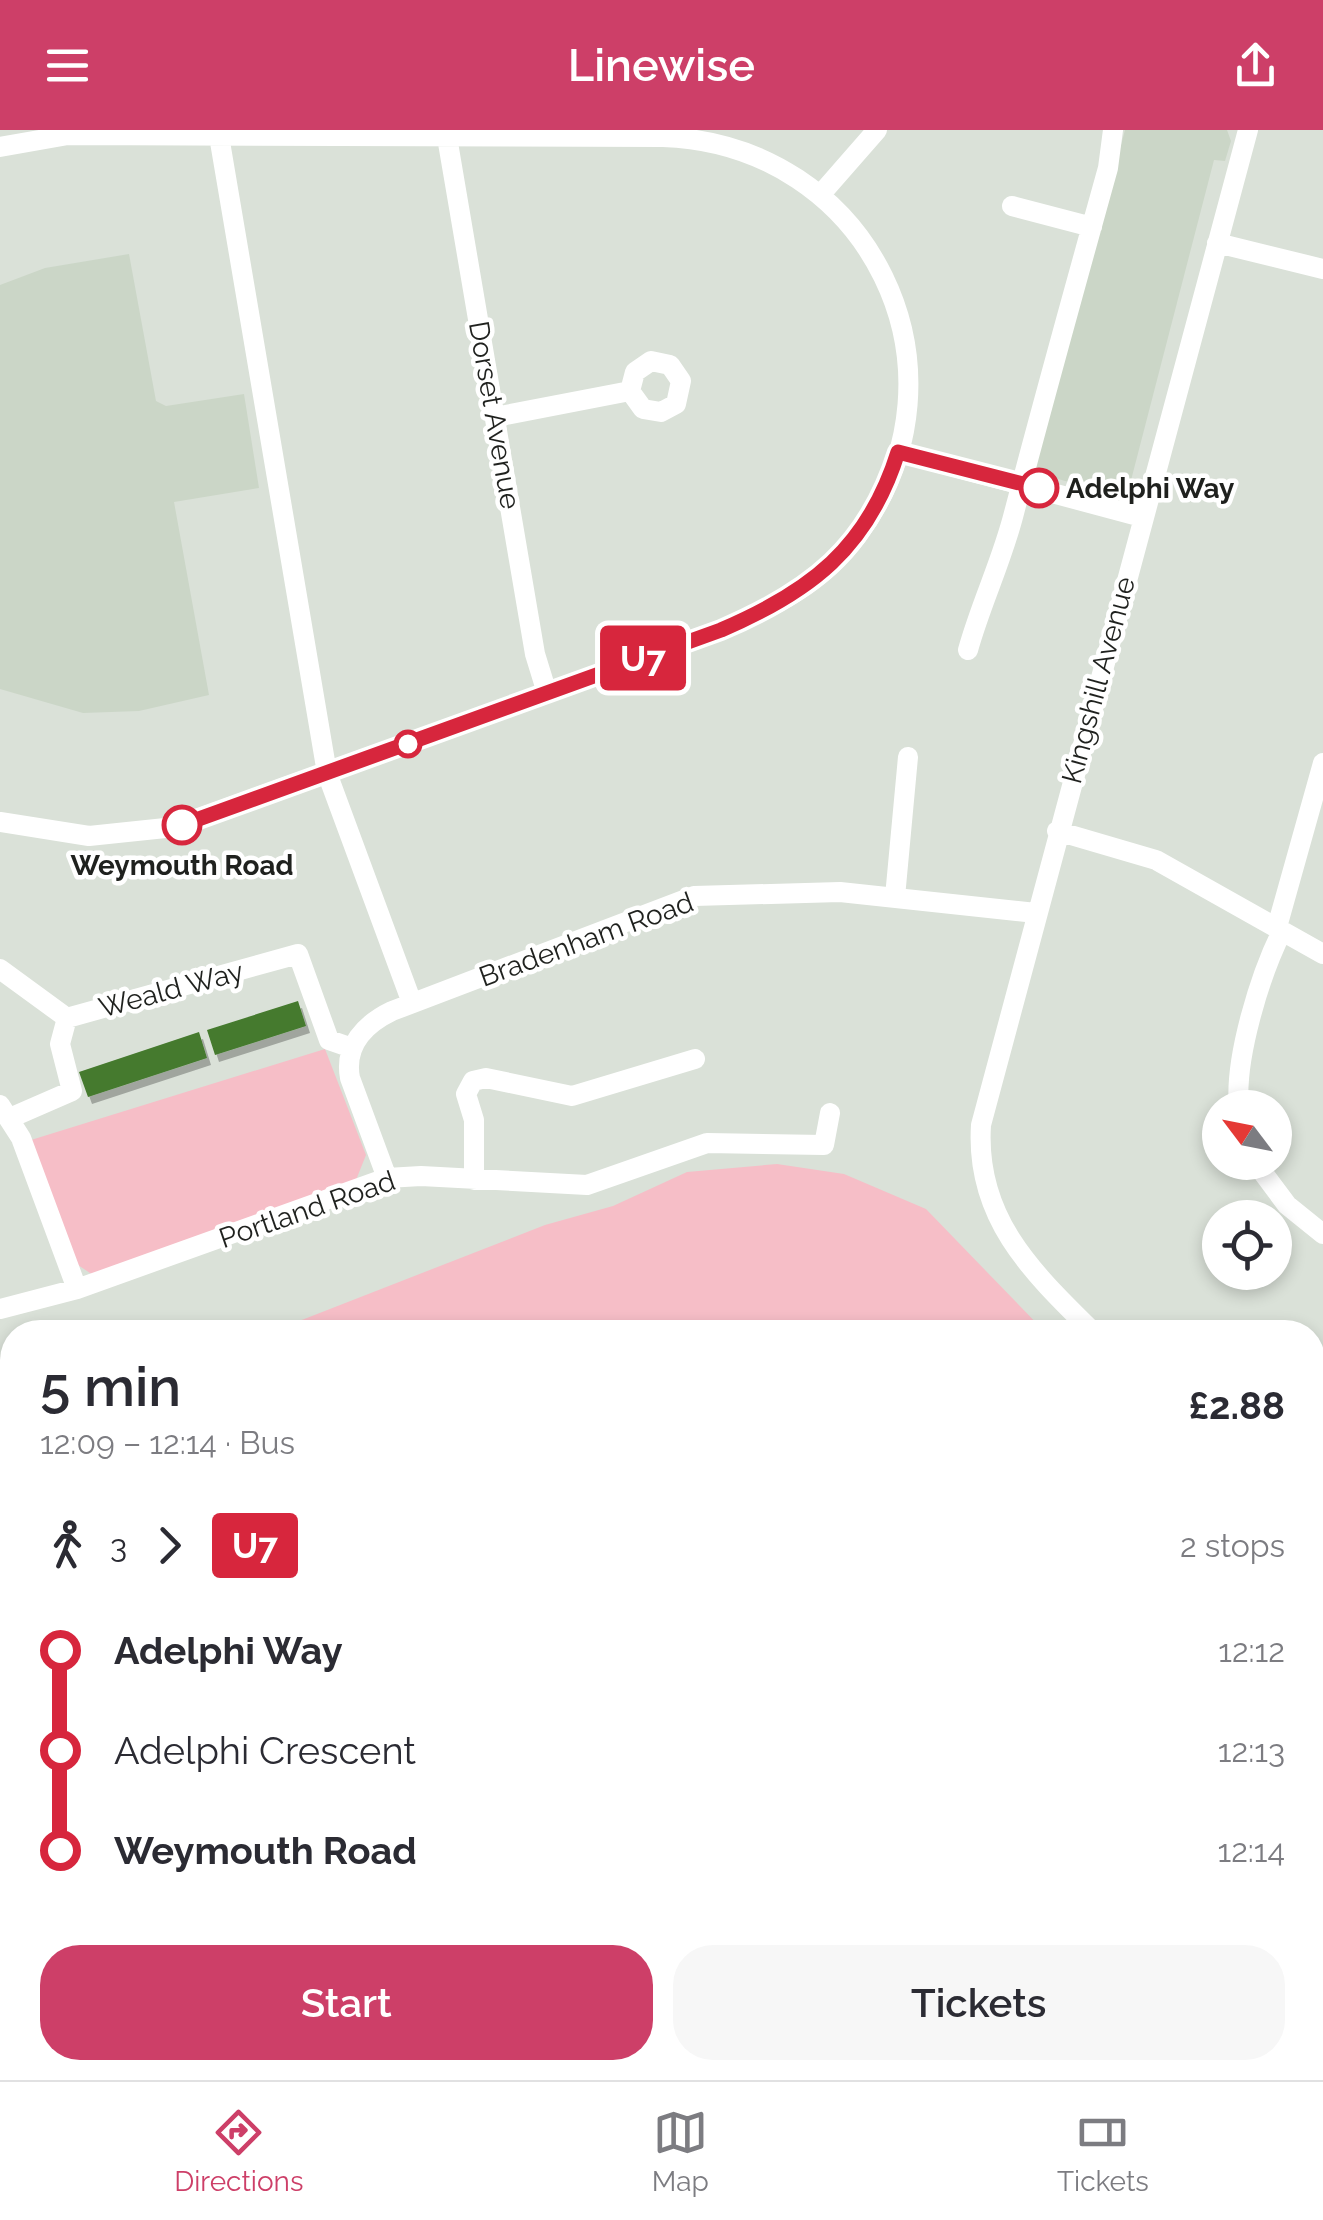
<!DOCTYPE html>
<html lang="en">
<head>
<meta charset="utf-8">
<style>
	body { margin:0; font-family:Raleway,sans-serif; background:#f7f7f7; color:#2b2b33; height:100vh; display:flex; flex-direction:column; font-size:38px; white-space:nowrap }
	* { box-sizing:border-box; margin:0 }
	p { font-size:32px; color:#7c7c81 }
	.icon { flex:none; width:55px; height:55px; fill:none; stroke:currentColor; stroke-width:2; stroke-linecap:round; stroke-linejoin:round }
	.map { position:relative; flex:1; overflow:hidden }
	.drawer { position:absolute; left:0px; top:1190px; width:1325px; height:760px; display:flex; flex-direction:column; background:#fff; border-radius:40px 40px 0 0; box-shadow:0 5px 15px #0003 }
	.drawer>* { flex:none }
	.badge { padding:0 20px; border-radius:8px; font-size:35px; line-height:65px }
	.needle { width:65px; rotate:302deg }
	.fabs { position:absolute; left:1202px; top:960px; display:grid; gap:20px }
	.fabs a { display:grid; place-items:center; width:90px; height:90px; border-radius:50%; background:#fff; box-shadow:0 5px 15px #0003; font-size:50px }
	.map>.badge { position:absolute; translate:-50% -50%; box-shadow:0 0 0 5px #fff }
	.legs { display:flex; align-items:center; gap:15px; height:110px; padding:0 40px; font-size:32px }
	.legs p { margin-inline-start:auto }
	.overview { display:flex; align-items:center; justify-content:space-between; height:170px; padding:0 40px }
	h1 { font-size:55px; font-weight:600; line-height:75px }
	.cta { display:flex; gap:20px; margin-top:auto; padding:20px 40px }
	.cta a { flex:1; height:115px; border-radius:40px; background:#cd3f68; color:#fff; font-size:40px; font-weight:600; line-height:115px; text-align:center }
	.cta a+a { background:#f7f7f7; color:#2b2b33 }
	ul { padding:0 40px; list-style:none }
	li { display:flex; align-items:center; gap:35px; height:100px; font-size:38px }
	li i { display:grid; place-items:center; width:15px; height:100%; margin:0 12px; background:currentColor }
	li i::after { content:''; width:25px; height:25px; margin:-12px; border:8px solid; border-radius:50%; background:#fff }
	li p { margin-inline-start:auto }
	li:first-child i { background:linear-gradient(#0000 50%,currentColor 0) }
	li:last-child i { background:linear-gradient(currentColor 50%,#0000 0) }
	header { display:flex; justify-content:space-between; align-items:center; height:130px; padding:0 40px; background:#cd3f68; color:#fff; font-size:45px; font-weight:600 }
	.menu { display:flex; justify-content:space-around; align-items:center; height:140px; border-top:2px solid #e1e1e2; background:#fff; font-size:28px; color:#7c7c81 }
	.menu a { display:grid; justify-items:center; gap:5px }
	.menu .selected { color:#cd3f68 }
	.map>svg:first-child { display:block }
	.built { fill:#cbd6c7 }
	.green { fill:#f6bec7 }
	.building { fill:#447a2d; filter:url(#shadow) }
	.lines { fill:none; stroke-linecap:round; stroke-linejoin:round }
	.minor { stroke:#fff; stroke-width:20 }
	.line-1-casing { stroke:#fff; stroke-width:22 }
	.line-1 { stroke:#d7263d; stroke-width:15 }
	.stop-1-dot { fill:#fff; stroke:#d7263d; stroke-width:5 }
	.labels { text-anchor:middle; stroke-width:9; stroke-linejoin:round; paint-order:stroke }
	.street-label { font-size:28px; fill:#1f211e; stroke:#fff }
	.stop-label { font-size:28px; font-weight:bold; fill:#1f211e; stroke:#fff; text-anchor:start }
</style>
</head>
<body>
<header><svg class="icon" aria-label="menu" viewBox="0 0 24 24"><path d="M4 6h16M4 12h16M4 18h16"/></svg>Linewise<svg class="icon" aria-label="share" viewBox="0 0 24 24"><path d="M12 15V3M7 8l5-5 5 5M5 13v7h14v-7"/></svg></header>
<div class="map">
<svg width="1323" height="1950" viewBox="0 0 1323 1950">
	<defs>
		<filter id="shadow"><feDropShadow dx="4" dy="7" stdDeviation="0" flood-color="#0004"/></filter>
	</defs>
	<rect width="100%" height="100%" fill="#dae1d8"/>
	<path class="built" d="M1125 0H1227L1231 11 1225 31 1214 30 1129 358 1115 365 1019 338 1092 124Z
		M129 124 156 271 166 276 244 264 259 358 174 372 209 565 139 581 83 583 0 559V155L45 138Z"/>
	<path class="green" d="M325 919 366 1025 356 1050 93 1145 78 1135 31 1010Z
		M777 1034 844 1044 926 1079 1045 1202H271L545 1095 613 1076 687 1042Z
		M12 1304V1601L0 1593V1309Z
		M1313 1889 1323 1902V1950H1270L1267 1938H1312Z"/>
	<path class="building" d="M298 871 306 896 215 925 207 900Z
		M199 902 207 928 88 967 79 942Z"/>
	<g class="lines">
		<path class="minor" d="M218 0 327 643 412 873
			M447 7 535 524 547 563
			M0 17 68 5 663 7C869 14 980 240 857 406 822 454 773 477 721 500L175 697 89 706 0 692
			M821 64 877 0
			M1012 76 1092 97
			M1217 113 1323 139
			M495 287 630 261 635 242 651 231 670 235 681 251 676 274 661 282 643 279 630 261
			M898 322 1142 387
			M968 520C981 473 1002 431 1014 383 1044 268 1076 153 1108 38L1113 0
			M1057 701 1156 730 1323 824
			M895 767 908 627
			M1277 797 1323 633
			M0 839 67 888 298 824 329 910 352 918
			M0 975 21 1008 77 1159
			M1239 978C1234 929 1260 845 1282 801
			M10 988 72 961 60 914 67 888
			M1255 1032 1287 1075 1323 1104
			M387 1048 350 948C344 916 365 894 392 881L694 766 840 762 1036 783
			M474 1050V990L466 964 473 951 486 948 572 966 695 929
			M0 1179 77 1159 387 1048 421 1046 587 1055 707 1013 824 1015 830 983
			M1093 1202C1032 1142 975 1088 981 995L1248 0
			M1312 1369 1323 1373
			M88 1938 107 1950
			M199 1938 221 1950
			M319 1950 349 1938 377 1950
			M698 1950 704 1938
			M748 1950 749 1938"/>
	</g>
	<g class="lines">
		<defs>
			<path id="line-1" d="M182 695 721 500C810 462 868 418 898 322L1039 358"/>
		</defs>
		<use href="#line-1" class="line-1-casing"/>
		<use href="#line-1" class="line-1"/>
	</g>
	<g class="stop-1-dot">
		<circle cx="1039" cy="358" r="18"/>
		<circle cx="408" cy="614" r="12"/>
		<circle cx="182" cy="695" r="18"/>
	</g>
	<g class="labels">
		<g class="street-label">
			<text transform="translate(495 285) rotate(80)" y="10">Dorset Avenue</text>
			<text transform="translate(1098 550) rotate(-75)" y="10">Kingshill Avenue</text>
			<text transform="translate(586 809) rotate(-20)" y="10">Bradenham Road</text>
			<text transform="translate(171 859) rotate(-15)" y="10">Weald Way</text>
			<text transform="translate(307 1079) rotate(-19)" y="10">Portland Road</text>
		</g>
		<g class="stop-label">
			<text x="1066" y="368">Adelphi Way</text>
			<text x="182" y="745" text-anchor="middle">Weymouth Road</text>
		</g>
	</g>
</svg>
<div class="fabs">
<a><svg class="needle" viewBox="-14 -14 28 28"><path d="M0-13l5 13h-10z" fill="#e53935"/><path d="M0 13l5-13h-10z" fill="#7c7c81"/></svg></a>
<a><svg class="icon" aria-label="locate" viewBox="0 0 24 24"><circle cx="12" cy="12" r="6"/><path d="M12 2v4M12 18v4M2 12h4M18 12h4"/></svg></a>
</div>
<b class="badge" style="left:643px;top:528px;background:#d7263d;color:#fff">U7</b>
<section class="drawer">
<div class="overview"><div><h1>5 min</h1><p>12:09 – 12:14 · Bus</p></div><b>£2.88</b></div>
<div class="legs"><svg class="icon" aria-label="walk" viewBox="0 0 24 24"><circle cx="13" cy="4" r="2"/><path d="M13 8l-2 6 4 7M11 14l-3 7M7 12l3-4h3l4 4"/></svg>3<svg class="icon" aria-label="forward" viewBox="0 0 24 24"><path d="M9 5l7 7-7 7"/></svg><b class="badge" style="background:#d7263d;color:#fff">U7</b><p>2 stops</p></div>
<ul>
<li><i style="color:#d7263d"></i><b>Adelphi Way</b><p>12:12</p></li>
<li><i style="color:#d7263d"></i><span>Adelphi Crescent</span><p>12:13</p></li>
<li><i style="color:#d7263d"></i><b>Weymouth Road</b><p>12:14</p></li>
</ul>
<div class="cta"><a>Start</a><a>Tickets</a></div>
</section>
</div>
<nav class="menu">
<a class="selected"><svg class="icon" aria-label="directions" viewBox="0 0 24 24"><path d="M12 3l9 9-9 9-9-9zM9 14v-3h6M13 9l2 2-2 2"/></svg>Directions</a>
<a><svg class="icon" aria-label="map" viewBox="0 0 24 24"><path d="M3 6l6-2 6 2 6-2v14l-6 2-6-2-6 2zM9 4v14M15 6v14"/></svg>Map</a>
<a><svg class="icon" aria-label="tickets" viewBox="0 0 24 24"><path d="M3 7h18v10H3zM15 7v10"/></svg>Tickets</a>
</nav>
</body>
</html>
